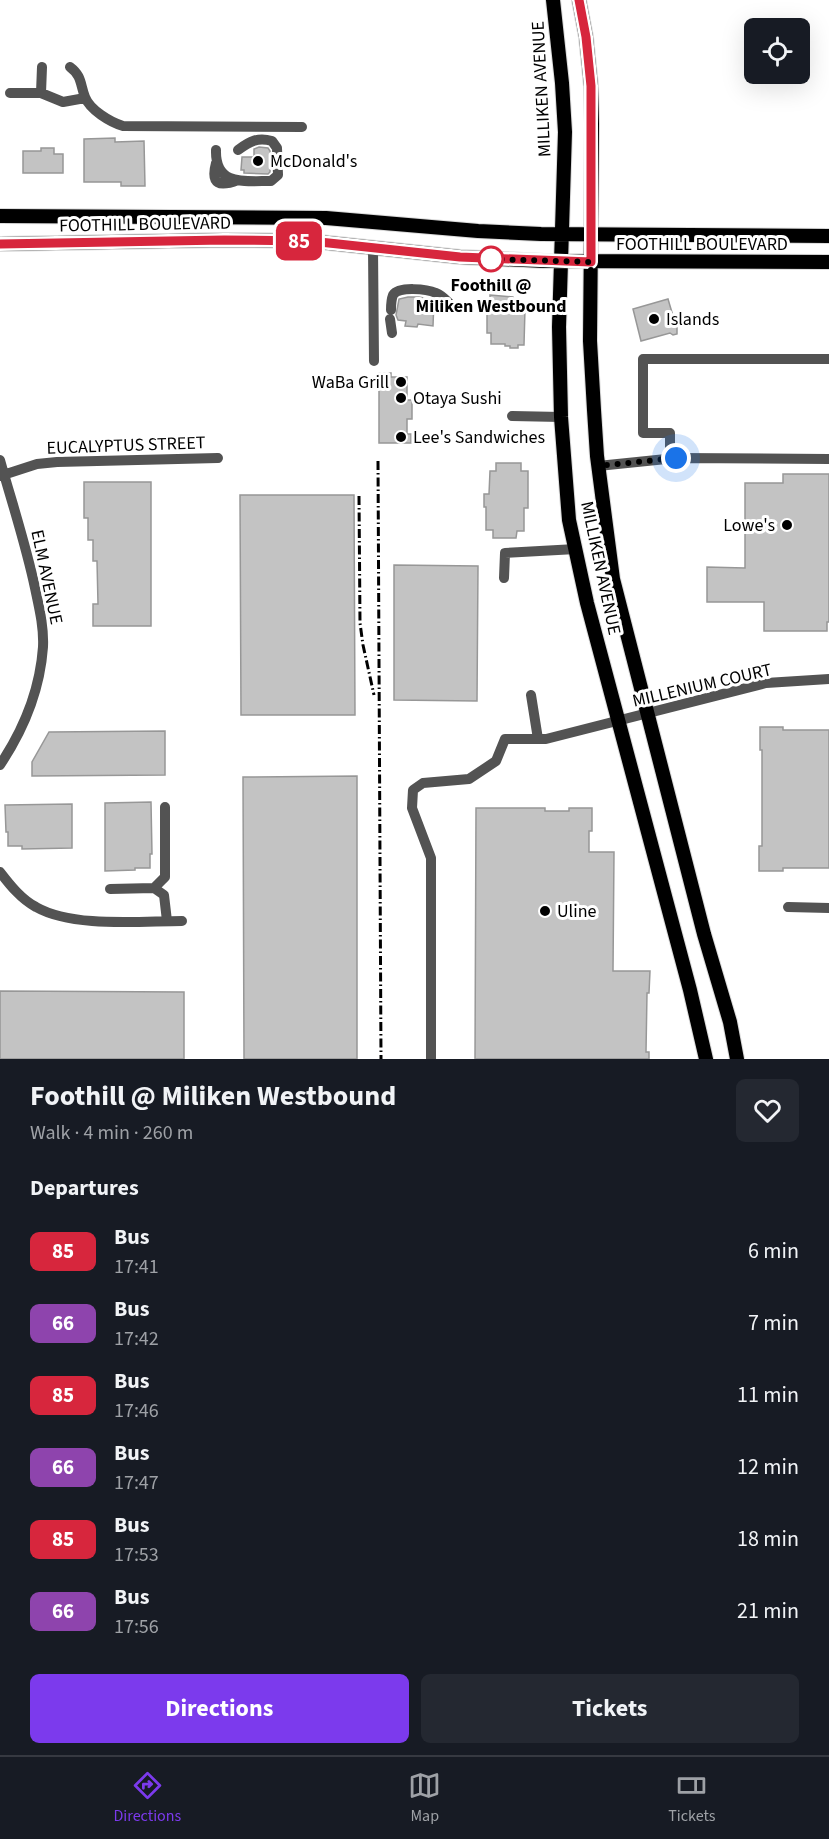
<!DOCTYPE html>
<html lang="en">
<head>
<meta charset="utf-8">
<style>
	body { margin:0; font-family:"Source Sans 3",sans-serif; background:#242831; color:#f1f3f6; height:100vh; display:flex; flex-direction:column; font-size:22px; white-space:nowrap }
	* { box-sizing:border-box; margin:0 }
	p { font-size:20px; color:#9ea1a6 }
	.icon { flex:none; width:33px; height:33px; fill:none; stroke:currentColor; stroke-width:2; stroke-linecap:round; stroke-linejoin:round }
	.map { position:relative; height:1059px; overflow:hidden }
	.drawer { display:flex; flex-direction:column; background:#171b24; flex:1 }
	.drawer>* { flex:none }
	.badge { padding:0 12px; border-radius:9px; font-size:21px; line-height:39px }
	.tools { position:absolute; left:744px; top:18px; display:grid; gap:12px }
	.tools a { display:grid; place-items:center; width:66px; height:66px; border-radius:9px; background:#171b24; box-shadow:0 6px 24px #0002; font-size:30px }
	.you { position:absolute; width:30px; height:30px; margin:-15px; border:4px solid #fff; border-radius:50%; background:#1a73e8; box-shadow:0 0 0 9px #1a73e833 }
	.map>.badge { position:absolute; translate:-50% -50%; box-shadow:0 0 0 3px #fff }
	h2 { padding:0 30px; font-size:22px; line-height:54px }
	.round { display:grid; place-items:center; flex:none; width:63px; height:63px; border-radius:9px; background:#242831 }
	.overview { display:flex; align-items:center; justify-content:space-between; height:102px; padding:0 30px }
	h1 { font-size:28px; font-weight:700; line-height:45px }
	.action { display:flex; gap:12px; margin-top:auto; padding:12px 30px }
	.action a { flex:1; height:69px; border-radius:9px; background:#7c3aed; color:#fff; font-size:24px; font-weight:700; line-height:69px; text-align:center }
	.action a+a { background:#242831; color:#f1f3f6 }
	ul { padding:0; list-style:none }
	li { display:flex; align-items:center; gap:18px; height:72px; padding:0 30px }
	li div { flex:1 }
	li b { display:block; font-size:22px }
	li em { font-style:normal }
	li .badge { min-width:66px; font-weight:700; text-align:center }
	.dock { display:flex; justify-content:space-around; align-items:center; height:84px; border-top:2px solid #363941; background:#171b24; font-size:16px; color:#9ea1a6 }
	.dock a { display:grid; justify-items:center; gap:3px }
	.dock .active { color:#7c3aed }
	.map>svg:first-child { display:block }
	.building { fill:#c3c3c3; stroke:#979797; stroke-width:1.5 }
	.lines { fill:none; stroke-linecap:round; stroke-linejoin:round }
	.major-casing { stroke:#dbdbdb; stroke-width:16 }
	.minor { stroke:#535353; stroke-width:10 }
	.major { stroke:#000; stroke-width:14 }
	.rail { stroke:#000; stroke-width:3; stroke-dasharray:9 3 1.5 3; stroke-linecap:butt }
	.line-casing { stroke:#fff; stroke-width:14 }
	.line { stroke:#d7263d; stroke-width:9 }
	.walk { stroke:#000; stroke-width:6; stroke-dasharray:0 10.8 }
	.poi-dot { fill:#000; stroke:#fff; stroke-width:2 }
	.stop-dot { fill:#fff; stroke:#d7263d; stroke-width:3 }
	.labels { text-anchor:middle; stroke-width:6; stroke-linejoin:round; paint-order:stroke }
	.street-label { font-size:18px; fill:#000; stroke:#fff }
	.poi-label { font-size:18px; fill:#000; stroke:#fff; text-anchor:start }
	.stop-label { font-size:18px; font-weight:bold; fill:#000; stroke:#fff }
</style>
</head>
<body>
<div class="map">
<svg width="829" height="1059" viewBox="0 0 829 1059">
	<rect width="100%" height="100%" fill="#fff"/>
	<path class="building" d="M115 138V142L144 141 145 186H121V182H84V139Z
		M259 147 268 148 270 151V172L268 174 244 173V170H241L242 157H254V149Z
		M41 148H54V154H63V173H23V151H41Z
		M490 295 513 297 517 305 525 309 524 345H518V348H510V346H505V344H491V333H487V309H490Z
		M408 297H419L434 300 433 326 418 324 417 327 405 326 406 321 398 320 396 315 399 299Z
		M668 299 676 326 677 327V334L673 335 670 333 641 341 633 309Z
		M379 373H391V377H407V400H412V419H407V434H411V443H379Z
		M496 463H521V471H528V508H524V531H517L516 538H493V530H486V507H484V494H489L490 471H496Z
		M783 474H829V622H827V631H764V602H707V567L745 568V483H783Z
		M84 482H151V626H93V604H98L97 561H93V540H88V518H84Z
		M240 495H354L355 715H241Z
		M394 565 478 566 477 701 394 700Z
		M760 727H783V730H829V868H783V871H759V846H762V750H760Z
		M165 731V775L32 776V762L49 732Z
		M357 776V1059H244L243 777Z
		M151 802 152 854H150V868H135V870L105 871V803Z
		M72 804V848L22 849V846H8V832H6L5 805Z
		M476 808H545V811H569V808H592V831H589V852H614L613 971H650L649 993H647L646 1052H649V1059H475Z
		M0 991 184 992V1059H0Z"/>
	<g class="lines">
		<defs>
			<path id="major" d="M553 0 562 83 565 132 559 327 561 417 569 520 587 603 690 990 706 1059
				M579 0 586 37 591 86 592 124 590 341 594 410 597 456 613 579 704 934 730 1022 737 1059
				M0 216 326 218 478 231 541 234 829 236
				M0 244 224 240 310 241 460 257 544 261 829 262"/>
		</defs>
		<use href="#major" class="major-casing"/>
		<path class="minor" d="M70 67C82 76 80 84 85 97 90 110 110 122 123 126L302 127
			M10 93H41L42 67
			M41 93 63 102 85 98
			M216 150C215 186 244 181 271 181L278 175 277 148 272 141C258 137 250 141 238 150
			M216 163C210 185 220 187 238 180
			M373 248 374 361
			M391 310C391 305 391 300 393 295 399 286 427 289 436 293 442 295 447 301 451 305
			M390 319 392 333
			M512 416 561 417
			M670 459V433H643V359H829
			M0 460C12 503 26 545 35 588 39 607 44 627 43 647 40 690 24 729 0 765
			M598 466 676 458 829 459
			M0 476 37 464 57 462 218 458
			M504 578 505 553 576 549
			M531 695 538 739
			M0 872C10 885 21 899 36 907 73 928 140 921 182 921
			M154 888 165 877V807
			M110 889 154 888 164 895 167 921
			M788 907 829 908
			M431 1059V858L412 808 413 790 423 783 469 779 496 761 505 739H546L766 683 829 679"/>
		<use href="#major" class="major"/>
		<path class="rail" d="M378 461 381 1059
			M359 496 360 623 363 645 374 695"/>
	</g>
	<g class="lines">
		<defs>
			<path id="line" d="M0 244 224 240 310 241 460 257 591 262V86L586 37 579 0"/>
		</defs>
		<use href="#line" class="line-casing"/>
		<use href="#line" class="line"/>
		<path class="walk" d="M491 259 591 262 590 341 598 466 676 458"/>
	</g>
	<g class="poi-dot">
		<circle cx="258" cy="161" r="6"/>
		<circle cx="654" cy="319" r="6"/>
		<circle cx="401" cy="382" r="6"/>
		<circle cx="401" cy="398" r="6"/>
		<circle cx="401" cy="437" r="6"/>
		<circle cx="787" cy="525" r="6"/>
		<circle cx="545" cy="911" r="6"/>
	</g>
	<circle class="stop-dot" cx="491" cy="259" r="12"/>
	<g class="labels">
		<g class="street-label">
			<text transform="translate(541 89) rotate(-93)" y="6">MILLIKEN AVENUE</text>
			<text transform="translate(145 224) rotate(-1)" y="6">FOOTHILL BOULEVARD</text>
			<text x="702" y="250">FOOTHILL BOULEVARD</text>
			<text transform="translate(126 445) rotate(-2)" y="6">EUCALYPTUS STREET</text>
			<text transform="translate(601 568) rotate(78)" y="6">MILLIKEN AVENUE</text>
			<text transform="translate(47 577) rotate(78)" y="6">ELM AVENUE</text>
			<text transform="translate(702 685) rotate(-13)" y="6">MILLENIUM COURT</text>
		</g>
		<g class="poi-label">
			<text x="270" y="167">McDonald's</text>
			<text x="666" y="325">Islands</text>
			<text x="389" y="388" text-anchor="end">WaBa Grill</text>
			<text x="413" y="404">Otaya Sushi</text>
			<text x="413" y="443">Lee's Sandwiches</text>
			<text x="775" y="531" text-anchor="end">Lowe's</text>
			<text x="557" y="917">Uline</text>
		</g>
		<g class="stop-label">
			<text x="491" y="291">Foothill @<tspan x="491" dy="21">Miliken Westbound</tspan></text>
		</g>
	</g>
</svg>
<div class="tools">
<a><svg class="icon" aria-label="locate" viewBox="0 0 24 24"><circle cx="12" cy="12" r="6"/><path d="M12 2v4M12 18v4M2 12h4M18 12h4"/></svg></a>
</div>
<div class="you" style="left:676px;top:458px"></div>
<b class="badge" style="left:299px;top:241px;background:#d7263d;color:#fff">85</b>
</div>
<section class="drawer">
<div class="overview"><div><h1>Foothill @ Miliken Westbound</h1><p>Walk · 4 min · 260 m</p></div><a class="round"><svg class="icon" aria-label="heart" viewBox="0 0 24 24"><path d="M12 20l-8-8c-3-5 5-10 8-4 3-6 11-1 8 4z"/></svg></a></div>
<h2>Departures</h2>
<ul>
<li><span class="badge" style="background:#d7263d;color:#fff">85</span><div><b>Bus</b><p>17:41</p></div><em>6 min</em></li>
<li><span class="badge" style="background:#8e44ad;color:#fff">66</span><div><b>Bus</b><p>17:42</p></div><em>7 min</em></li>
<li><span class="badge" style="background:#d7263d;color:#fff">85</span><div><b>Bus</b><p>17:46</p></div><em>11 min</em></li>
<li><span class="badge" style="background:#8e44ad;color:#fff">66</span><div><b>Bus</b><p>17:47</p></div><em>12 min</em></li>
<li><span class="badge" style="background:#d7263d;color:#fff">85</span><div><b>Bus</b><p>17:53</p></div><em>18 min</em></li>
<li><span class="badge" style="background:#8e44ad;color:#fff">66</span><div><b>Bus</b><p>17:56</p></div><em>21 min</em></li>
</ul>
<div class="action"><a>Directions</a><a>Tickets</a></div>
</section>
<nav class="dock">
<a class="active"><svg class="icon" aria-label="directions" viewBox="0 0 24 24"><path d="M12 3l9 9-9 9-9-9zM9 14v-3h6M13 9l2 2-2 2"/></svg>Directions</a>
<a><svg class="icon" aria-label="map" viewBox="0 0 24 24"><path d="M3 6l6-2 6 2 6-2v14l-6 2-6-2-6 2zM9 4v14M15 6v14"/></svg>Map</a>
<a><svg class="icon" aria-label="tickets" viewBox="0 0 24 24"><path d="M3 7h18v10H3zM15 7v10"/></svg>Tickets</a>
</nav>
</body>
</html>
